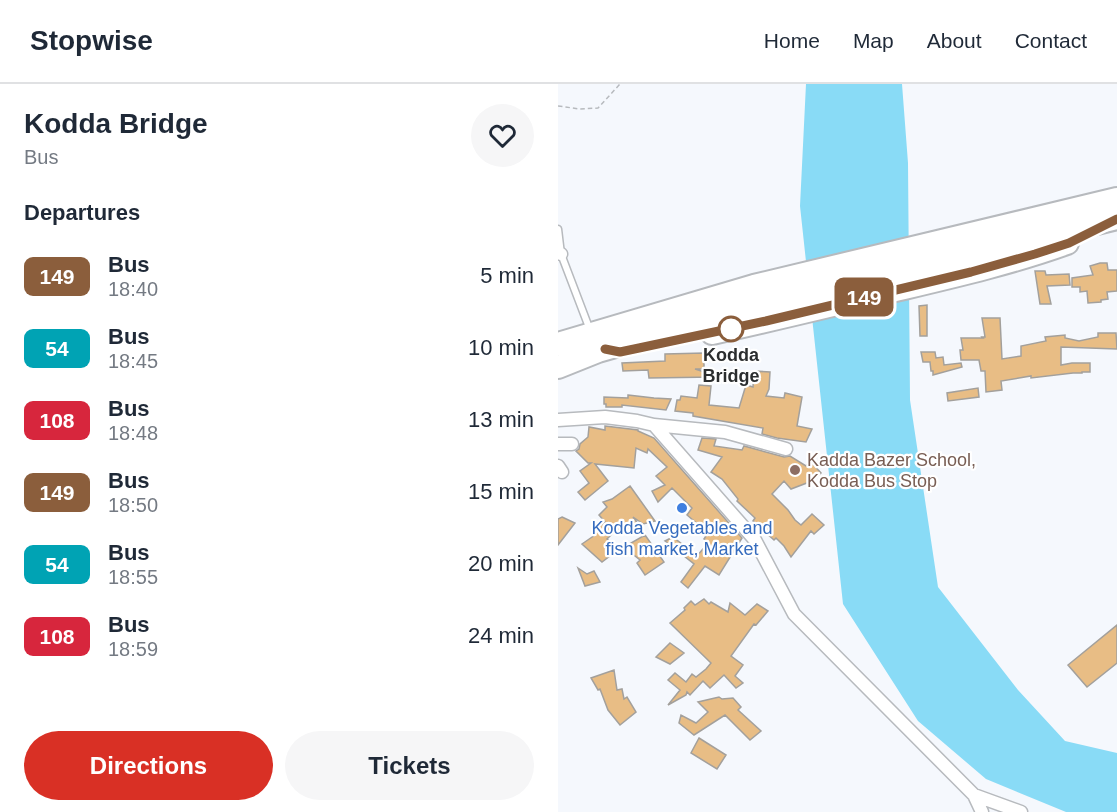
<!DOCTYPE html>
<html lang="en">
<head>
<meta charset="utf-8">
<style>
	body { margin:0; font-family:Arial,sans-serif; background:#f6f6f7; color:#1f2937; height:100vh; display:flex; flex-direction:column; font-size:22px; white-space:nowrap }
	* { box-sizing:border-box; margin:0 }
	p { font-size:20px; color:#747a83 }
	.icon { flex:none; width:33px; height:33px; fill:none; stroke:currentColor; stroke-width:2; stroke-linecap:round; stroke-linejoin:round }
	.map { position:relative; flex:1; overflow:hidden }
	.drawer { display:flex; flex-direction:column; background:#fff; width:558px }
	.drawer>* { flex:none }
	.badge { padding:0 12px; border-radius:9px; font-size:21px; line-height:39px }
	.map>.badge { position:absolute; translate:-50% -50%; box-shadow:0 0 0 3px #fff }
	h2 { padding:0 24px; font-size:22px; line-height:54px }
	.round { display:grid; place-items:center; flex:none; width:63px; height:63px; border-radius:32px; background:#f6f6f7 }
	.headline { display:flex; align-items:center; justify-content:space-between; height:102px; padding:0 24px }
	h1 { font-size:28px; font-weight:700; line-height:45px }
	.cta { display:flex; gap:12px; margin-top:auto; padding:12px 24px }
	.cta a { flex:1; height:69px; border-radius:36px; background:#d93025; color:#fff; font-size:24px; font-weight:700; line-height:69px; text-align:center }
	.cta a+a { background:#f6f6f7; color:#1f2937 }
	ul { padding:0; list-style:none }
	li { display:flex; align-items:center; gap:18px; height:72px; padding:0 24px }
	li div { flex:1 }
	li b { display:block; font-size:22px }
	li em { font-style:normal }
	li .badge { min-width:66px; font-weight:700; text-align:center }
	header { display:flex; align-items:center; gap:36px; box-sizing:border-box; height:84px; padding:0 30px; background:#fff; border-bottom:2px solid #e0e1e3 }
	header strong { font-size:28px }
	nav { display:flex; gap:33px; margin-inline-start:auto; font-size:21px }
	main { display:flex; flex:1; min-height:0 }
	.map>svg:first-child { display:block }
	.water { fill:#89dbf6 }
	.building { fill:#e8bd85; stroke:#a3a09c; stroke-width:1.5 }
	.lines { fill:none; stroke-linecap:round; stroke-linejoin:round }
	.lane-casing { stroke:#b7babe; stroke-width:9 }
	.street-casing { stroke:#b7babe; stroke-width:15 }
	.highway-casing { stroke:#b7babe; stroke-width:26 }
	.path { stroke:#b7babe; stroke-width:1.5; stroke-dasharray:4.5 3; stroke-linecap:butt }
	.lane { stroke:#fff; stroke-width:6 }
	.street { stroke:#fff; stroke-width:12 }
	.highway { stroke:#fff; stroke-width:22 }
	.line-casing { stroke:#fff; stroke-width:14 }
	.line { stroke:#8b5e3c; stroke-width:9 }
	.stop-dot { fill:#fff; stroke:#8b5e3c; stroke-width:3 }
	.education-dot { fill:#8d6e63; stroke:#fff; stroke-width:2 }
	.shop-dot { fill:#3f7fe0; stroke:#fff; stroke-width:2 }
	.labels { text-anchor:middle; stroke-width:4.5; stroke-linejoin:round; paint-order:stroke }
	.stop-label { font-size:18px; font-weight:bold; fill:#2b2d2e; stroke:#fff }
	.education-label { font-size:18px; fill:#785e54; stroke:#fff; text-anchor:start }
	.shop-label { font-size:18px; fill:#366cbe; stroke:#fff }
</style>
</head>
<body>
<header>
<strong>Stopwise</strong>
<nav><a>Home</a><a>Map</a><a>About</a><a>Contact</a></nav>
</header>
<main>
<section class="drawer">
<div class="headline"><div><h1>Kodda Bridge</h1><p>Bus</p></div><a class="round"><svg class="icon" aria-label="heart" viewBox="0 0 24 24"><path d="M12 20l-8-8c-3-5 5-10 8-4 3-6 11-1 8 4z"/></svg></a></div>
<h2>Departures</h2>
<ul>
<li><span class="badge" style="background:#8b5e3c;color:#fff">149</span><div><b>Bus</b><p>18:40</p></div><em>5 min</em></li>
<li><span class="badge" style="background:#00a3b4;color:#fff">54</span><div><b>Bus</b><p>18:45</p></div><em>10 min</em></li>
<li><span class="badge" style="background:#d7263d;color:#fff">108</span><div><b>Bus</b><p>18:48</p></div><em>13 min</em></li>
<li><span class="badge" style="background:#8b5e3c;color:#fff">149</span><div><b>Bus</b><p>18:50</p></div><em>15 min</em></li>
<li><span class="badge" style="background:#00a3b4;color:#fff">54</span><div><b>Bus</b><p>18:55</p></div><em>20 min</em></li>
<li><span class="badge" style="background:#d7263d;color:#fff">108</span><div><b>Bus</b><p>18:59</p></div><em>24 min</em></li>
</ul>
<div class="cta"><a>Directions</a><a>Tickets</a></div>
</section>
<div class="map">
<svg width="559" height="728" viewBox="0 0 559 728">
	<rect width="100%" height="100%" fill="#f5f8fd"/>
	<path class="water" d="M248 0H344L350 79 352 316 380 503 460 606 507 657 559 669V728H508L428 695 360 637 285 520 242 122Z"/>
	<path class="building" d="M542 179H549L550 186H559V207L549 208 550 215 543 216V218L530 219 529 207 522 208V203H514V194L535 191 532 182Z
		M477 187H487L488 191 511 190 512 201 489 202 493 220H482Z
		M369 221V252H362L361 222Z
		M424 234H442L444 275 463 272V262L488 257 487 253 507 251V254L521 257 540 253V249H558L559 265 503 263V281L514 279H532V288H524V289H515L473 294V292L443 297 444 306 428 308 427 287H423L421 276H403L402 266H405L403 254H425L424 253H427Z
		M363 268H377L378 274 385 273 386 281 403 279 404 283 375 291V287H373L372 278H365Z
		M146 269V285H137L156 291V293L91 294 90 286 65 287 64 279 107 277V270Z
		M196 287 212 288 211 305 208 312 226 314 227 309 244 313 239 342 254 345 248 358 219 354 204 350 205 344 135 332V329L117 327 119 316H122L123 312 139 314 141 301 153 302 151 321 181 324 188 301 195 303Z
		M420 304 421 313 390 317 389 309Z
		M70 311 96 314 113 315 108 326 64 321V323H48V320H46V313L70 314Z
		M47 342 80 346V347L96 354 184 454 161 491 147 482 130 504 123 498 136 480 107 457 115 453 139 472 150 459 146 455 150 449 129 431 134 424 114 404 100 418 94 407 107 401 98 392 109 383 90 365 89 369 78 364 76 384 37 380 50 397 27 416 20 408 31 399 22 387 33 379H30L18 367 21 365 22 360 30 353 31 343 47 346Z
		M144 354 158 355 156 362 184 366 186 362 226 373 232 372 248 382 252 377 263 389 254 397 233 405 226 397 214 410 230 426 237 436 243 441 254 430 266 441 256 450 253 447 233 473 226 462 218 454 216 456 195 437 197 434 179 417 180 415 164 395 153 388 164 373 140 366Z
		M72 402 97 437 85 440 75 433 81 441 57 447 49 455 61 465 44 478 24 460 37 451 34 448 47 438 41 431 49 423 45 418 54 415Z
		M4 433 17 439 0 461V435Z
		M87 451 106 478 87 491 79 479 82 476 66 463Z
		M20 484 29 490 36 487 42 498 27 502Z
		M146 515 151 520 153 518 170 528 172 519 187 531 199 520 210 527 198 541 196 540 173 572 185 581 177 592 185 599 178 604 166 591 152 604 145 597 132 611 129 608 128 611 110 621 122 606 110 596 117 589 128 598 134 590 138 593 148 585 153 579 112 539 127 526 126 524 133 517 137 521Z
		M559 541V579L529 603 510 581Z
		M112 559 126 569 112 580 98 573Z
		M56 586 59 606 64 605 66 615 69 613 78 628 62 641 50 626 42 605 40 606 33 594Z
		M161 613 164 615 175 614 183 623 180 626 203 647 192 656 167 631 136 651 121 639 123 631 138 639 150 628 140 618Z
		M141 654 168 671 159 685 133 669Z"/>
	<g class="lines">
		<defs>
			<path id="lane" d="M0 145 3 170 32 246"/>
			<path id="street" d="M0 169 3 170
				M0 336 47 333 79 337 96 341 197 456 236 530 416 711 424 728
				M96 341 167 348 228 365
				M0 360H14
				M0 382 4 388
				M416 711 463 728"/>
			<path id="highway" d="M154 249C218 235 282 219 346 204 401 191 456 178 509 159
				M0 260 196 202 559 115
				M0 283 40 267 201 221 559 134"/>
		</defs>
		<use href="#lane" class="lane-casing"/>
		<use href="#street" class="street-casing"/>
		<use href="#highway" class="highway-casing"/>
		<path class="path" d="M0 22 22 25 40 24 62 0"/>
		<use href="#lane" class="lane"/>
		<use href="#street" class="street"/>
		<use href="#highway" class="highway"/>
	</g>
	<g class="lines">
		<defs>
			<path id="line" d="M47 265 62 268 81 264 208 237 413 188 477 170 511 159 559 135"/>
		</defs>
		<use href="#line" class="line-casing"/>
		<use href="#line" class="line"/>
	</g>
	<circle class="stop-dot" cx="173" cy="245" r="12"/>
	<circle class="education-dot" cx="237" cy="386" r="6"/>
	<circle class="shop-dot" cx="124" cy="424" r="6"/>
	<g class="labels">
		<g class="stop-label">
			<text x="173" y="277">Kodda<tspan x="173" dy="21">Bridge</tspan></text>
		</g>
		<g class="education-label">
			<text x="249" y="382">Kadda Bazer School,<tspan x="249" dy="21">Kodda Bus Stop</tspan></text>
		</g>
		<g class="shop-label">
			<text x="124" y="450">Kodda Vegetables and<tspan x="124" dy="21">fish market, Market</tspan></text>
		</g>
	</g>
</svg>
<b class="badge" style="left:306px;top:213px;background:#8b5e3c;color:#fff">149</b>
</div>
</main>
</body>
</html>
